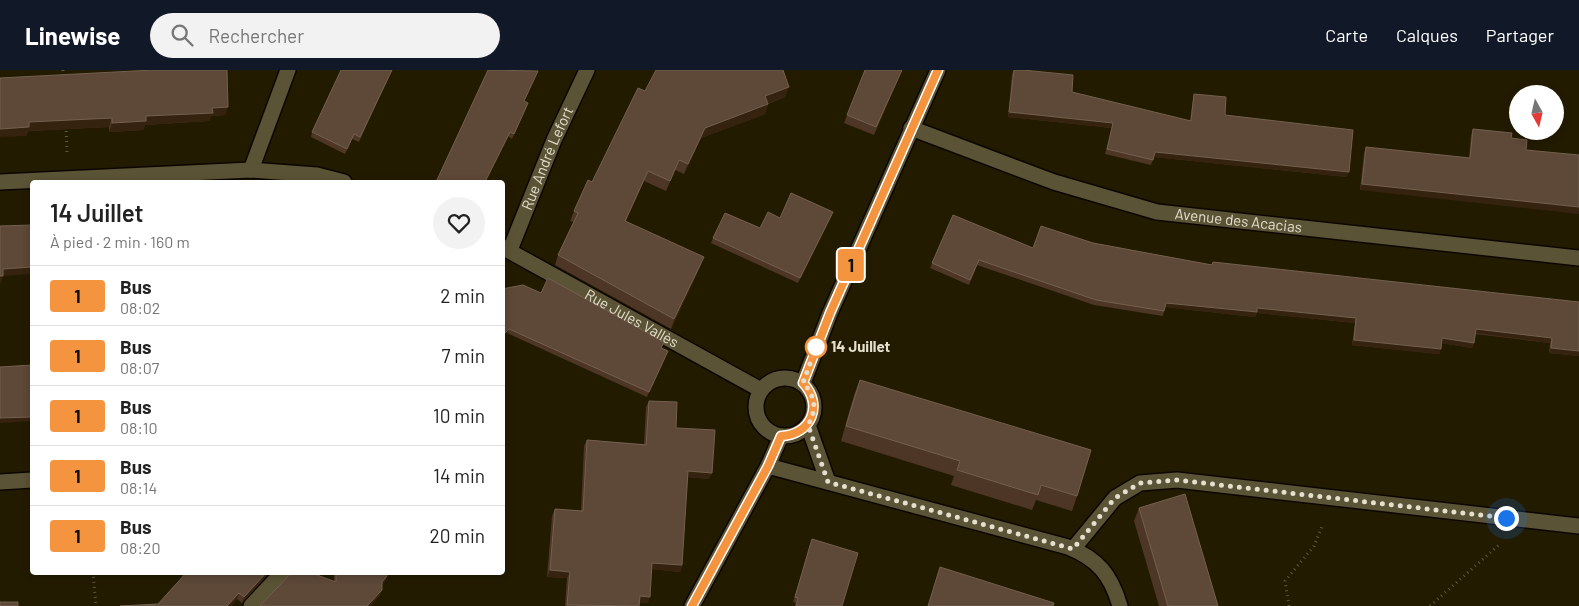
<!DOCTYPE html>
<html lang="fr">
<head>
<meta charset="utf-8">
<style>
	body { margin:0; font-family:Barlow,sans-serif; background:#f2f2f2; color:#222; height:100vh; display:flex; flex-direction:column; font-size:19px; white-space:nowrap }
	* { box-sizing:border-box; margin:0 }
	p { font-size:16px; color:#767676 }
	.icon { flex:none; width:28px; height:28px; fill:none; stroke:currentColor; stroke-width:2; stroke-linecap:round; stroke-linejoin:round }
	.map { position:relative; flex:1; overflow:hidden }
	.details { position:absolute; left:30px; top:110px; width:475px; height:395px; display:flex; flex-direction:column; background:#fff; border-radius:5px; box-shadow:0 2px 8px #0003 }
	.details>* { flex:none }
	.badge { padding:0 10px; border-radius:4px; font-size:18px; line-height:32px }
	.needle { width:32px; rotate:172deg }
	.tools { position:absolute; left:1509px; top:15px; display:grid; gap:10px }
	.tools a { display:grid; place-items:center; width:55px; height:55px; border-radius:50%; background:#fff; box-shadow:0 2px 8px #0003; font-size:25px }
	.you { position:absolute; width:25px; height:25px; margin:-12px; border:4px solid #fff; border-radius:50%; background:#1a73e8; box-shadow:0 0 0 8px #1a73e833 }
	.map>.badge { position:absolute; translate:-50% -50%; box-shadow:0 0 0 2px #fff }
	.round { display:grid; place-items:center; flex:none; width:52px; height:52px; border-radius:26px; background:#f2f2f2 }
	.head { display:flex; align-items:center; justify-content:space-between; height:85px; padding:0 20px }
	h1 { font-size:24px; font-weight:600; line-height:38px }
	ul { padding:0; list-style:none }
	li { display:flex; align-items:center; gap:15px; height:60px; padding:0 20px; border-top:1px solid #e0e0e0 }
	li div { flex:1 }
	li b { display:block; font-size:19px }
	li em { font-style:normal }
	li .badge { min-width:55px; font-weight:700; text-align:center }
	header { display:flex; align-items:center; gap:30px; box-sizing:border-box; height:70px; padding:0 25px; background:#111827; color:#fff }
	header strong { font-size:24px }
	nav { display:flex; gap:28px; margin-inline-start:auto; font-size:18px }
	.search { width:350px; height:45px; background:#f2f2f2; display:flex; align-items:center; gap:12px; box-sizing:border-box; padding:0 18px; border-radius:28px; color:#767676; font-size:19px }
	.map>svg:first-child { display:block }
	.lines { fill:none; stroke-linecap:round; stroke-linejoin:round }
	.minor-casing { stroke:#0c0600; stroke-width:18 }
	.path { stroke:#5e573f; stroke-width:3; stroke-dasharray:1 4; stroke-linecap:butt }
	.minor { stroke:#5b5335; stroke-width:15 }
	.wall { fill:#4e3626 }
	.shaded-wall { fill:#36230f }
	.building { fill:#5e4838; stroke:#73604f }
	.line-casing { stroke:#fff; stroke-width:11 }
	.line { stroke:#f4943f; stroke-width:8 }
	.walk { stroke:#e4dfce; stroke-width:5; stroke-dasharray:0 9 }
	.stop-dot { fill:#fff; stroke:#f4943f; stroke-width:2.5 }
	.labels { text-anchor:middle; stroke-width:4; stroke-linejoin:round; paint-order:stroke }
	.street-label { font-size:15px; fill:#e4dfce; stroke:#231b00 }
	.stop-label { font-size:15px; font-weight:bold; fill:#e4dfce; stroke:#231b00; text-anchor:start }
</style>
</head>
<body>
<header>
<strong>Linewise</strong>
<div class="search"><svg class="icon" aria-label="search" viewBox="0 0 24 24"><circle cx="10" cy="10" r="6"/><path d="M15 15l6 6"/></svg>Rechercher</div>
<nav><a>Carte</a><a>Calques</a><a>Partager</a></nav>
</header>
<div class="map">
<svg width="1579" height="536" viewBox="0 0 1579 536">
	<rect width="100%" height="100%" fill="#231b00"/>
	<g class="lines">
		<defs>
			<g id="minor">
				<path id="s1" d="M911 58 1054 112 1157 142 1579 188"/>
				<path d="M251 100 288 0"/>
				<path d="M0 112 251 100 317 105 344 112"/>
				<path id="s2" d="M502 177 761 320"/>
				<path id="s3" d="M510 180 554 70 587 0"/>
				<circle cx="785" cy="337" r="29"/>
				<path d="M803 313 830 243 938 0"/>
				<path d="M808 355 828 412"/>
				<path d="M768 396 1068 477C1098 489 1111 505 1120 536"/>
				<path d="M0 412 32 410"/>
				<path d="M1073 479 1115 428 1140 413 1177 410 1579 456"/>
				<path d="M251 536 283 502"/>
				<path d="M692 536 768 396 781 366"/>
			</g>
		</defs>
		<use href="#minor" class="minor-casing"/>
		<path class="path" d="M63 0V7
			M66 56 67 82
			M93 502 96 536
			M1289 536 1285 511 1314 476 1323 454
			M1430 536 1500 474"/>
		<use href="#minor" class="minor"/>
	</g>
	<path class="wall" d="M392 0 359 72 352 69 345 84 311 67 312 62Z
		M865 0H902L874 65 844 53Z
		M1014 0 1072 22 1190 51 1193 29 1194 24 1225 45 1347 107 1154 87 1151 95 1105 84 1112 58 1008 47 1012 4Z
		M538 1 524 31 526 38 512 69 508 66 485 112Z
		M0 8 225 45 211 46 209 51 145 55 143 60 109 62V57L28 61 26 66Z
		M645 21 785 27 768 34 765 44 701 68 684 104 675 100 666 121 644 111 626 151 700 197 671 259 555 195 558 185 574 152 570 151 574 141 592 112Z
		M1473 59 1511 68 1526 80 1360 120 1364 83 1366 77 1469 88 1471 65Z
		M833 142 798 213 711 173 713 168 760 158 780 148Z
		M1093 173 1212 195 1213 192 1579 232V286L1549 283 1550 273 1475 264 1474 273 1472 278 1441 273 1439 284 1352 275 1355 253 1257 243 1255 247 1165 237 1163 246 1094 235 977 195 969 215 930 198 932 193 1033 178Z
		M502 219 668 281 647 327 507 263Z
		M860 310 1077 426 1072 441 1036 430 1032 440 951 415 954 406 841 371 854 325Z
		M649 331 676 358 709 409 688 407 682 495 680 502 652 499 648 533H640L639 536H565L567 508 547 507 552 446 555 439 581 441 584 376 587 370 644 374 646 337Z
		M1139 438 1218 536H1159L1134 451Z
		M810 474 842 536H795L796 533 793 532Z
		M187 502H270L242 533 237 529 231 536H120L158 534Z
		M334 502H386L387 506 385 511 382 515V520L380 525 370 536H260L291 504 334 512Z"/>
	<path class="shaded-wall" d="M789 17 785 27 761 36 765 26Z
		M768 34 765 44 701 68 684 104 688 94 705 58Z
		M228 37 225 45 211 46 209 51 145 55 143 60 109 62 112 53 146 46 212 38Z
		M1009 42 1113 53 1112 58 1008 47Z
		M112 48 109 57 28 61 26 66 0 67V59L29 52Z
		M1155 82 1349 102 1347 107 1153 87Z
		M648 101 644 111 621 161 625 151Z
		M1362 114 1579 137V144L1360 120Z
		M833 142 831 147 798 213 800 208Z
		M704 187 700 197 671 259 674 249Z
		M32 197V204L0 206 3 199Z
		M0 206H3L1 213H0Z
		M1166 233 1257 238 1356 248 1355 253 1257 243 1255 247 1164 237Z
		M509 259 507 263 502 269V266Z
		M1476 259 1552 268 1550 273 1474 263Z
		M1442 268 1474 273 1472 278 1440 273Z
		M1354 270 1441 279 1439 284 1352 275Z
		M1551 278 1579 281V286L1549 283Z
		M32 347V351L0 353V348Z
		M688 401 712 403 709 409 686 407Z
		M652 493 682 495 680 502 650 499Z
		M550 500 570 502 567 508 547 507Z
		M267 502H270L242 533 244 527Z
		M387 506 385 511 380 517 382 512Z
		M382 520 380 525 370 536H367Z
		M239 523 237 529 231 536H227Z
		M640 526 650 527 648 533H638Z"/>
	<path class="building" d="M153 0H227L228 37 212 38 213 43 146 46V51L112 53V48L29 52V57L0 59V8Z
		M341 0H392L360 67 354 64 347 79 312 62Z
		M488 0 538 1 524 31 528 33 514 64 510 62 485 112H436Z
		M656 0H783L789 17 765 26 768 34 705 58 688 94 679 90 670 111 648 101 625 151 704 187 674 249 558 185 578 143 574 141 588 110 592 112 638 18 645 21Z
		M865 0H902L876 57 847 45Z
		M1014 0H1023L1073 5 1072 22 1191 51 1194 24 1226 27 1225 45 1353 60 1349 102 1155 82 1153 90 1107 79 1113 53 1009 42Z
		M1473 59 1512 63 1511 68 1527 70 1526 80 1579 85V137L1362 114 1366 77 1470 88Z
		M791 123 833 142 800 208 713 168 725 143 760 158 768 142 780 148Z
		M953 145 1033 178 1041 156 1093 173 1212 195 1213 192 1579 232V281L1551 278 1552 268 1476 259 1474 273 1442 268 1441 279 1354 270 1356 248 1257 238V242L1166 233 1164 241 1096 230 979 190 970 210 932 193Z
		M32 152V197L3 199V206H0V156L32 155Z
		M548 208 664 272 661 278 668 281 649 322 509 259 502 266V219L523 215 541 223Z
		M32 295V347L0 348V297Z
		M860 310 1091 380 1077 426 1041 415 1038 425 957 400 960 391 846 356Z
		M649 331 677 332 676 358 715 360 712 403 688 401 682 495 652 493 650 527 640 526 639 536 567 535 570 502 550 500 555 439 583 441 587 370 646 375Z
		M1185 424 1218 536H1168L1139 438Z
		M812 469 858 483 842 536H796L798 528 795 527Z
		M940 497 1054 533 1053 536H928Z
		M187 502H267L244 527 239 523 227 536H120L158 534Z
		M292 502H309L336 512V502H386L387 506 382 512V520L367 536H260Z
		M0 532H18V536H0Z"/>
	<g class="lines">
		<defs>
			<path id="line" d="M692 536 768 396 781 366C811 365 824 335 803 313L830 243 938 0"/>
		</defs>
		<use href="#line" class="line-casing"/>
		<use href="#line" class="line"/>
		<path class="walk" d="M816 277 803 313C816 326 817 340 808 355L828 412 1073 479 1115 428 1140 413 1177 410 1506 448"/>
	</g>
	<circle class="stop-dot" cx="816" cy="277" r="10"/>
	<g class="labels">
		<g class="street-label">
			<text dy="5" stroke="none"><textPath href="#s3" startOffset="99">Rue André Lefort</textPath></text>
			<text dy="5" stroke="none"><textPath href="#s1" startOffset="342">Avenue des Acacias</textPath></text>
			<text dy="5" stroke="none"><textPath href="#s2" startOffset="148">Rue Jules Vallès</textPath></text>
		</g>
		<g class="stop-label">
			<text x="831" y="282">14 Juillet</text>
		</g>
	</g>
</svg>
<div class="tools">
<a><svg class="needle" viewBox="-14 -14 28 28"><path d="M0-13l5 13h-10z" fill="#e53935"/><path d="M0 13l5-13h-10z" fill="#767676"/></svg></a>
</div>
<div class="you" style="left:1506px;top:448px"></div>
<b class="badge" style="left:851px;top:195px;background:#f4943f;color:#111">1</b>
<section class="details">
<div class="head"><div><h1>14 Juillet</h1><p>À pied · 2 min · 160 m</p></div><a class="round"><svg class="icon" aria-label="heart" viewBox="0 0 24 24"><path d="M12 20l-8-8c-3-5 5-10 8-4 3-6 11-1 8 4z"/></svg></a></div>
<ul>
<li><span class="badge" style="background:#f4943f;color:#111">1</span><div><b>Bus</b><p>08:02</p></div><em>2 min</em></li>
<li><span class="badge" style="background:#f4943f;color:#111">1</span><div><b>Bus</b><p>08:07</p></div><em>7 min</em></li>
<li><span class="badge" style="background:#f4943f;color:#111">1</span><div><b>Bus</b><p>08:10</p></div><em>10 min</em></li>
<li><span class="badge" style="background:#f4943f;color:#111">1</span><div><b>Bus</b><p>08:14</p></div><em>14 min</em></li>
<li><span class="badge" style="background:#f4943f;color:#111">1</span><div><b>Bus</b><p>08:20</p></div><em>20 min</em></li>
</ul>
</section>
</div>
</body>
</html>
